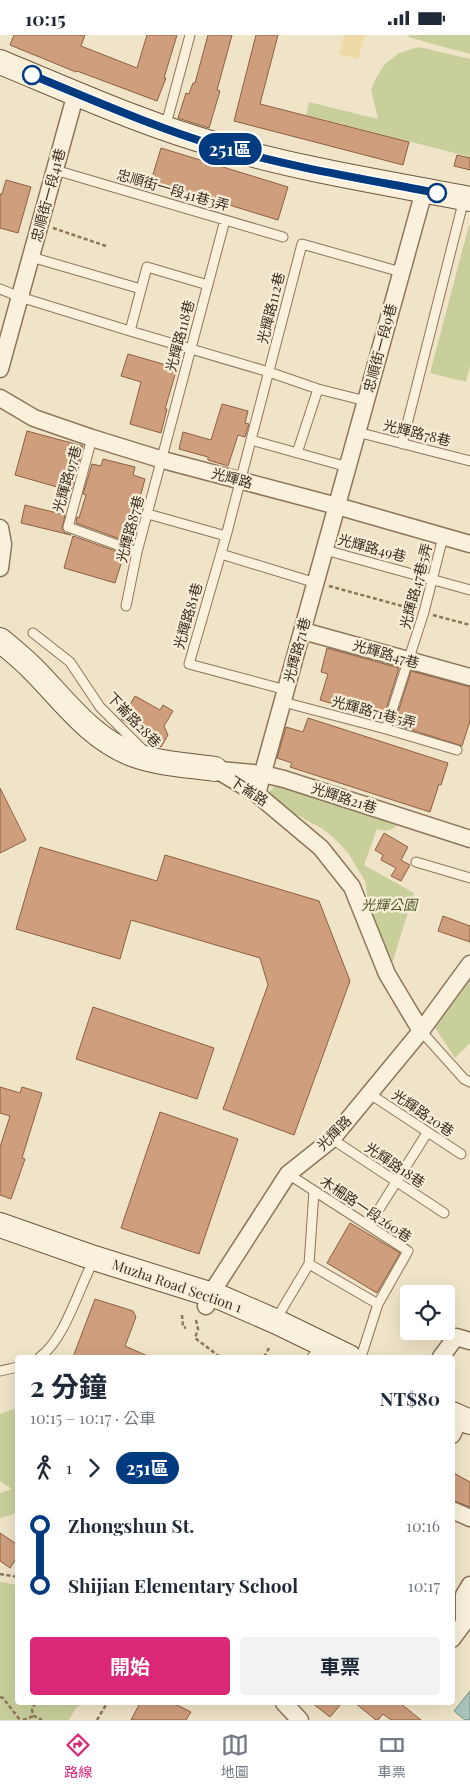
<!DOCTYPE html>
<html lang="zh-TW">
<head>
<meta charset="utf-8">
<style>
	body { margin:0; font-family:"Playfair Display","Noto Sans TC",serif; background:#f2f2f3; color:#1f2937; height:100vh; display:flex; flex-direction:column; font-size:19px; white-space:nowrap }
	* { box-sizing:border-box; margin:0 }
	p { font-size:16px; color:#747a83 }
	.icon { flex:none; width:28px; height:28px; fill:none; stroke:currentColor; stroke-width:2; stroke-linecap:round; stroke-linejoin:round }
	.map { position:relative; flex:1; overflow:hidden }
	.panel { position:absolute; left:15px; top:1320px; width:440px; height:350px; display:flex; flex-direction:column; background:#fff; border-radius:5px; box-shadow:0 5px 20px #0002 }
	.panel>* { flex:none }
	.badge { padding:0 10px; border-radius:16px; font-size:18px; line-height:32px }
	.buttons { position:absolute; left:400px; top:1250px; display:grid; gap:10px }
	.buttons a { display:grid; place-items:center; width:55px; height:55px; border-radius:5px; background:#fff; box-shadow:0 5px 20px #0002; font-size:25px }
	.map>.badge { position:absolute; translate:-50% -50%; box-shadow:0 0 0 2px #fff }
	.legs { display:flex; align-items:center; gap:8px; height:55px; padding:0 15px; font-size:16px }
	.legs p { margin-inline-start:auto }
	.headline { display:flex; align-items:center; justify-content:space-between; height:85px; padding:0 15px }
	h1 { font-size:28px; font-weight:700; line-height:38px }
	.action { display:flex; gap:10px; margin-top:auto; padding:10px 15px }
	.action a { flex:1; height:58px; border-radius:5px; background:#db2777; color:#fff; font-size:20px; font-weight:700; line-height:58px; text-align:center }
	.action a+a { background:#f2f2f3; color:#1f2937 }
	ul { padding:0 15px; list-style:none }
	li { display:flex; align-items:center; gap:18px; height:60px; font-size:19px }
	li i { display:grid; place-items:center; width:8px; height:100%; margin:0 6px; background:currentColor }
	li i::after { content:''; width:12px; height:12px; margin:-6px; border:4px solid; border-radius:50%; background:#fff }
	li p { margin-inline-start:auto }
	li:first-child i { background:linear-gradient(#0000 50%,currentColor 0) }
	li:last-child i { background:linear-gradient(currentColor 50%,#0000 0) }
	.status { display:flex; justify-content:space-between; align-items:center; height:35px; padding:0 25px; background:#fff; direction:ltr }
	.status svg { height:14px; fill:currentColor }
	.dock { display:flex; justify-content:space-around; align-items:center; height:70px; border-top:1px solid #e0e1e3; background:#fff; font-size:14px; color:#747a83 }
	.dock a { display:grid; justify-items:center; gap:2px }
	.dock .active { color:#db2777 }
	.map>svg:first-child { display:block }
	.green { fill:#c9cf9b }
	.sand { fill:#ecd9a5 }
	.water { fill:#a9c4bc; stroke:#6f938a }
	.building { fill:#cf9f7d; stroke:#8d5f41 }
	.lines { fill:none; stroke-linecap:round; stroke-linejoin:round }
	.lane-casing { stroke:#8d765c; stroke-width:11 }
	.street-casing { stroke:#8d765c; stroke-width:19 }
	.secondary-casing { stroke:#6f573f; stroke-width:26 }
	.path { stroke:#8d765c; stroke-width:2.5; stroke-dasharray:4 2.5; stroke-linecap:butt }
	.lane { stroke:#faf1dc; stroke-width:9 }
	.street { stroke:#faf1dc; stroke-width:16 }
	.secondary { stroke:#faf1dc; stroke-width:24 }
	.line-1-casing { stroke:#fff; stroke-width:11 }
	.line-1 { stroke:#003b80; stroke-width:8 }
	.stop-1-dot { fill:#fff; stroke:#003b80; stroke-width:2.5 }
	.labels { text-anchor:middle; stroke-width:4.5; stroke-linejoin:round; paint-order:stroke }
	.street-label { font-size:14px; fill:#3d2e20; stroke:#f7eed8 }
	.park-label { font-size:14px; font-style:italic; fill:#4d5a26; stroke:#f7eed8 }
</style>
</head>
<body>
<div class="status"><b>10:15</b><svg viewBox="0 0 49 12"><path d="M0 12V9h3v3zM5 12V6h3v6zM10 12V3h3v9zM15 12V0h3v12zM26 1h20v11H26zM47 4h2v5h-2z"/></svg></div>
<div class="map">
<svg width="470" height="1685" viewBox="0 0 470 1685">
	<rect width="100%" height="100%" fill="#f0e4c8"/>
	<path class="green" d="M409 0H470V19L408 2Z
		M419 12 470 24V122L306 80 309 67 378 84 371 55 376 43 385 29 399 18Z
		M469 190 470 191V331L466 347 430 338Z
		M276 749 399 788C392 796 387 797 377 794L364 830 414 858 390 935 370 880 365 846 348 818 334 803 321 793 271 766 268 759Z
		M470 943V1008L455 1023 434 991Z
		M17 1373V1478L0 1483V1458L12 1454 0 1446V1379Z
		M0 1547 17 1550 18 1668H84L76 1673 69 1685H0Z"/>
	<path class="sand" d="M344 0H365L358 24 339 19Z"/>
	<path class="water" d="M470 1656V1684L465 1685 454 1676Z"/>
	<path class="building" d="M14 0H85L81 11 137 33 147 0H177L164 43H166L157 66 77 36 76 37 10 10Z
		M208 0H232L217 55 220 56 209 93 178 83 186 58 189 59 193 48H195Z
		M256 0H278L260 69 409 107 403 130 234 86Z
		M161 113 288 152 278 185 151 146Z
		M457 120 470 123V135L454 131Z
		M6 145 31 152 18 198 0 193V159H2Z
		M128 319 177 333 165 374H167L161 398 130 389 141 347 121 341Z
		M222 369 248 376 245 388 249 389 245 402 238 400 228 431 208 425V422L179 414 183 397 211 405Z
		M27 396 83 411 71 456 15 440Z
		M103 424 135 432 133 440 145 444 128 507 76 488 77 482 79 483 86 460 83 459 92 429 101 431Z
		M25 470 65 480 62 494 65 498 71 500 21 488Z
		M73 501 124 519 115 548 64 533Z
		M327 613 399 633 383 684 320 665 328 639 321 637Z
		M411 636 470 652V686L462 711 399 691V688L395 687Z
		M135 661 160 675 163 670 173 676 164 691 168 700 161 712 151 703 121 684Z
		M308 683 448 728 441 750 439 749 430 777 290 732 292 728 277 723 286 692 303 697Z
		M0 753 26 805 0 818Z
		M384 798 408 812 401 825 410 830 401 846 391 841 396 833 381 825 383 820 375 815Z
		M40 812 157 846 165 820 319 866 350 946 294 1100 223 1074 268 950 260 923 131 885 120 924 16 894Z
		M443 881 470 891V907L438 896Z
		M93 972 214 1013 197 1064 76 1024Z
		M0 1052 20 1058 22 1052 42 1058 22 1123 25 1124 11 1164 0 1160V1112L10 1081 0 1078Z
		M160 1077 238 1104 199 1219 121 1193Z
		M350 1188 400 1218 377 1258 327 1228Z
		M95 1264 133 1276 136 1282 125 1311 150 1322H73Z
		M452 1437 470 1447V1472L452 1465Z
		M0 1498 18 1510V1521L10 1533 0 1526Z
		M140 1668H173L191 1677 186 1685H131Z
		M312 1668H342L330 1682Z
		M355 1668H400L421 1685H391L383 1679 378 1685H376Z"/>
	<g class="lines">
		<defs>
			<path id="lane" d="M165 93 190 0
				M55 135 283 202
				M31 222 141 254
				M0 254 20 262 130 296 269 337 318 354 366 366
				M130 296 147 232 208 250
				M357 397 470 426
				M92 403 68 492 137 517
				M251 405 348 432
				M402 409 464 164
				M297 418 318 354
				M148 479 226 501
				M325 515 470 555
				M221 519 316 548
				M126 571 137 517 225 185
				M33 598 70 627 100 672 143 715
				M286 655 189 629 226 501 302 209 401 237
				M283 667 386 694 457 715
				M386 694 424 577 443 502
				M416 827 470 843
				M421 996 464 1044 470 1047
				M370 1059 461 1119
				M332 1104 444 1178
				M288 1139 408 1216 378 1269 361 1322
				M369 1190 427 1098
				M309 1229 378 1269
				M277 1287 281 1276 309 1229 314 1156
				M40 1322C63 1305 76 1262 89 1235
				M312 1322 314 1320
				M0 1336 18 1332"/>
			<path id="street" d="M0 334 76 58
				M0 363 34 383 92 403 163 425 337 471 470 509
				M0 493 3 509 0 533
				M303 596 470 642
				M215 734 257 759 321 813 352 852 387 939 421 996
				M220 735 263 739 284 744 470 804
				M257 759 424 156
				M206 1271 210 1260 288 1139 332 1104 421 996 470 929
				M441 1322 456 1302 470 1306
				M452 1400 460 1383
				M452 1475 470 1483
				M452 1604 464 1588V1560L470 1550
				M284 1668 300 1685"/>
			<path id="secondary" d="M0 27C73 57 145 90 221 111 302 135 387 148 470 164
				M0 605C11 614 22 623 32 633 63 664 90 703 132 719 159 729 187 730 215 734
				M0 1190 94 1223 222 1263 277 1287 349 1322
				M452 1379 470 1387"/>
		</defs>
		<use href="#lane" class="lane-casing"/>
		<use href="#street" class="street-casing"/>
		<use href="#secondary" class="secondary-casing"/>
		<path class="path" d="M53 193 106 211
			M329 551 413 574
			M433 580 470 590
			M182 1280 183 1292 186 1293
			M196 1285 198 1294 195 1303 220 1322
			M264 1322 269 1313
			M0 1539 18 1542
			M0 1662 3 1663 20 1685
			M35 1668 32 1675 34 1681 42 1685
			M23 1685 34 1681
			M97 1685 107 1668"/>
		<use href="#lane" class="lane"/>
		<use href="#street" class="street"/>
		<use href="#secondary" class="secondary"/>
	</g>
	<g class="lines">
		<defs>
			<path id="line-1" d="M32 40C93 65 154 92 217 111 289 132 364 144 437 158"/>
		</defs>
		<use href="#line-1" class="line-1-casing"/>
		<use href="#line-1" class="line-1"/>
	</g>
	<g class="stop-1-dot">
		<circle cx="32" cy="40" r="9"/>
		<circle cx="437" cy="158" r="9"/>
	</g>
	<g class="labels">
		<g class="street-label">
			<text transform="translate(173 155) rotate(16)" y="5">忠順街一段41巷3弄</text>
			<text transform="translate(48 160) rotate(-75)" y="5">忠順街一段41巷</text>
			<text transform="translate(271 273) rotate(-76)" y="5">光輝路112巷</text>
			<text transform="translate(180 301) rotate(-75)" y="5">光輝路118巷</text>
			<text transform="translate(380 313) rotate(-75)" y="5">忠順街一段9巷</text>
			<text transform="translate(417 398) rotate(14)" y="5">光輝路78巷</text>
			<text transform="translate(232 443) rotate(15)" y="5">光輝路</text>
			<text transform="translate(67 444) rotate(-74)" y="5">光輝路97巷</text>
			<text transform="translate(130 494) rotate(-75)" y="5">光輝路87巷</text>
			<text transform="translate(372 513) rotate(15)" y="5">光輝路49巷</text>
			<text transform="translate(416 551) rotate(-75)" y="5">光輝路47巷5弄</text>
			<text transform="translate(188 581) rotate(-74)" y="5">光輝路81巷</text>
			<text transform="translate(297 615) rotate(-75)" y="5">光輝路71巷</text>
			<text transform="translate(386 619) rotate(16)" y="5">光輝路47巷</text>
			<text transform="translate(374 677) rotate(15)" y="5">光輝路71巷5弄</text>
			<text transform="translate(134 685) rotate(46)" y="5">下崙路28巷</text>
			<text transform="translate(249 756) rotate(33)" y="5">下崙路</text>
			<text transform="translate(344 763) rotate(18)" y="5">光輝路21巷</text>
			<text transform="translate(423 1078) rotate(34)" y="5">光輝路20巷</text>
			<text transform="translate(334 1098) rotate(-45)" y="5">光輝路</text>
			<text transform="translate(395 1130) rotate(34)" y="5">光輝路18巷</text>
			<text transform="translate(366 1174) rotate(34)" y="5">木柵路一段260巷</text>
			<text transform="translate(177 1251) rotate(19)" y="5">Muzha Road Section 1</text>
		</g>
		<g class="park-label">
			<text x="389" y="875">光輝公園</text>
		</g>
	</g>
</svg>
<div class="buttons">
<a><svg class="icon" aria-label="locate" viewBox="0 0 24 24"><circle cx="12" cy="12" r="6"/><path d="M12 2v4M12 18v4M2 12h4M18 12h4"/></svg></a>
</div>
<b class="badge" style="left:230px;top:114px;background:#003b80;color:#fff">251區</b>
<section class="panel">
<div class="headline"><div><h1>2 分鐘</h1><p>10:15 – 10:17 · 公車</p></div><b>NT$80</b></div>
<div class="legs"><svg class="icon" aria-label="walk" viewBox="0 0 24 24"><circle cx="13" cy="4" r="2"/><path d="M13 8l-2 6 4 7M11 14l-3 7M7 12l3-4h3l4 4"/></svg>1<svg class="icon" aria-label="forward" viewBox="0 0 24 24"><path d="M9 5l7 7-7 7"/></svg><b class="badge" style="background:#003b80;color:#fff">251區</b></div>
<ul>
<li><i style="color:#003b80"></i><b>Zhongshun St.</b><p>10:16</p></li>
<li><i style="color:#003b80"></i><b>Shijian Elementary School</b><p>10:17</p></li>
</ul>
<div class="action"><a>開始</a><a>車票</a></div>
</section>
</div>
<nav class="dock">
<a class="active"><svg class="icon" aria-label="directions" viewBox="0 0 24 24"><path d="M12 3l9 9-9 9-9-9zM9 14v-3h6M13 9l2 2-2 2"/></svg>路線</a>
<a><svg class="icon" aria-label="map" viewBox="0 0 24 24"><path d="M3 6l6-2 6 2 6-2v14l-6 2-6-2-6 2zM9 4v14M15 6v14"/></svg>地圖</a>
<a><svg class="icon" aria-label="tickets" viewBox="0 0 24 24"><path d="M3 7h18v10H3zM15 7v10"/></svg>車票</a>
</nav>
</body>
</html>
